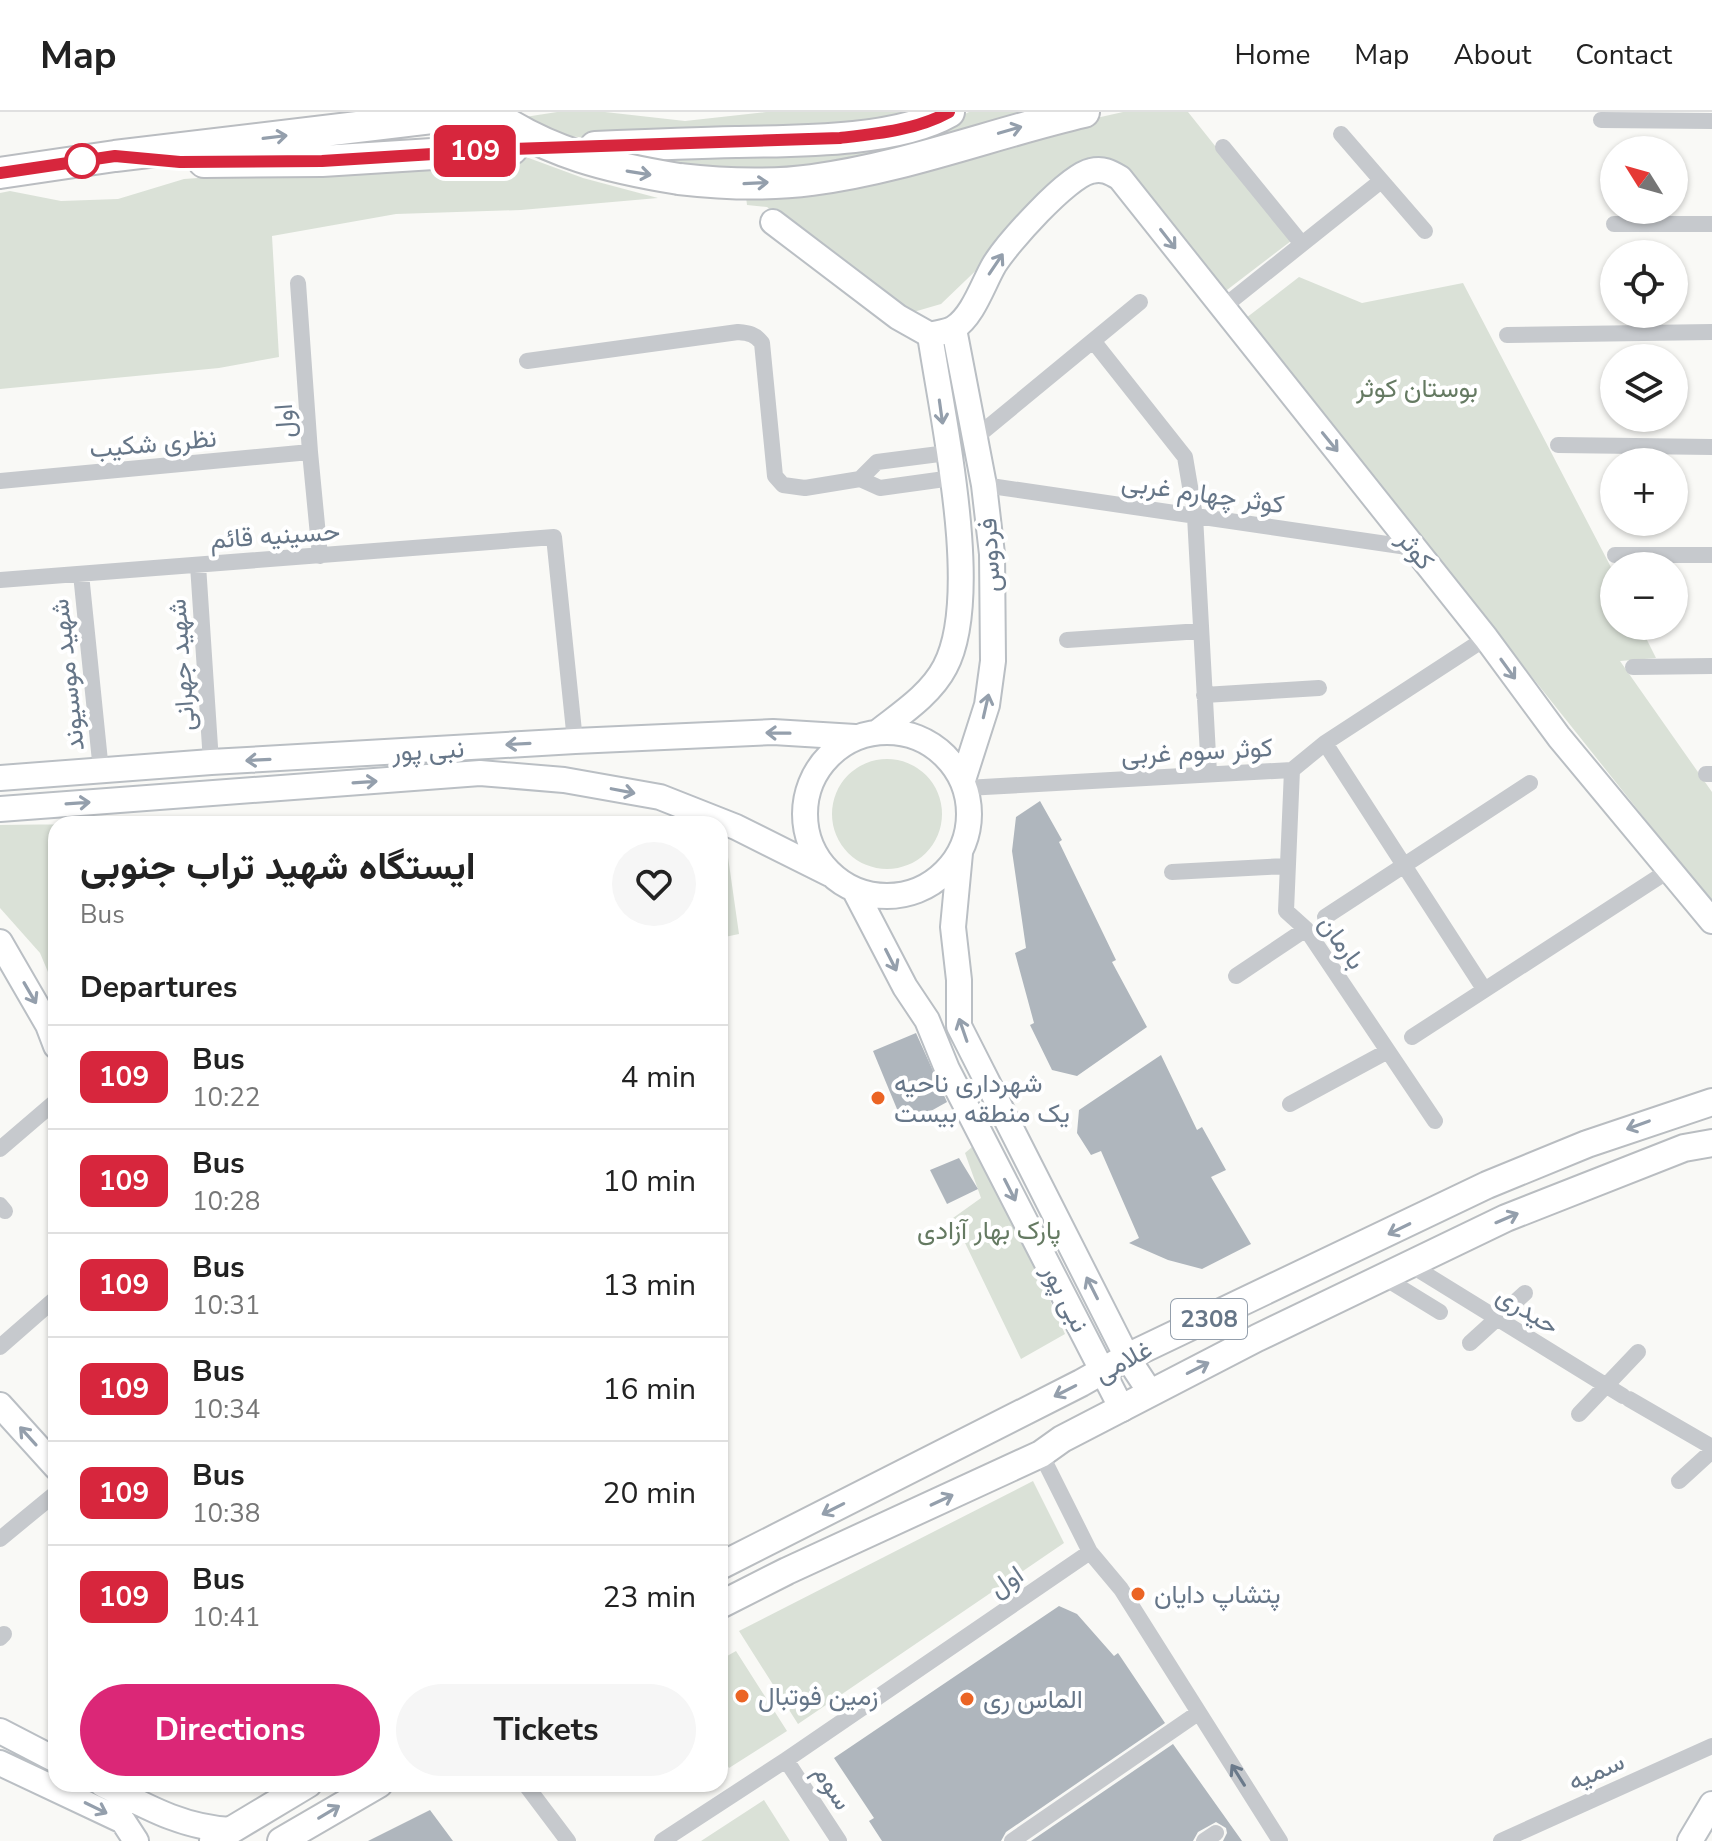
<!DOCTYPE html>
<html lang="en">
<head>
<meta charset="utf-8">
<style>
	body { margin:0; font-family:"Nunito Sans",Vazirmatn,sans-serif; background:#f6f6f6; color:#222; height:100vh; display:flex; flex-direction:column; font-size:30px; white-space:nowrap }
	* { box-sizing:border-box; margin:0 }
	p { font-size:26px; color:#767676 }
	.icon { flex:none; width:44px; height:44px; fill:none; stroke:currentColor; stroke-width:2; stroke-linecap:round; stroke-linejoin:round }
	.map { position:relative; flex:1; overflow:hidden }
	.drawer { position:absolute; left:48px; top:704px; width:680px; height:976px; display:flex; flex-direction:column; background:#fff; border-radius:24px; box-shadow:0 2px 6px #0004 }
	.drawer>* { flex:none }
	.badge { padding:0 16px; border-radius:12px; font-size:28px; line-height:52px }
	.needle { width:52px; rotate:307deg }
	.tools { position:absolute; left:1600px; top:24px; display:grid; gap:16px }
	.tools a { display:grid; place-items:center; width:88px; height:88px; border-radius:50%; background:#fff; box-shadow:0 2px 6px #0004; font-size:40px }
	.map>.badge { position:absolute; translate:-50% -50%; box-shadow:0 0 0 4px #fff }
	h2 { padding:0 32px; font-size:30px; line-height:72px }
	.round { display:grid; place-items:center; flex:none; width:84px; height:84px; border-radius:42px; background:#f6f6f6 }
	.headline { display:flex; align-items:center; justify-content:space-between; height:136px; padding:0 32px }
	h1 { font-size:38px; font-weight:700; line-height:60px }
	.button { display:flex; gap:16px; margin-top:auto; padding:16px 32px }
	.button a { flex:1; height:92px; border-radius:48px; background:#db2777; color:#fff; font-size:32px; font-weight:700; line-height:92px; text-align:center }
	.button a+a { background:#f6f6f6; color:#222 }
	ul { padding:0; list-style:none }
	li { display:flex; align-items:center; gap:24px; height:104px; padding:0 32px; border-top:2px solid #e0e0e0 }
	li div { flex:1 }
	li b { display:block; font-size:30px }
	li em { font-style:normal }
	li .badge { min-width:88px; font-weight:700; text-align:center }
	header { display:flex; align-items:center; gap:48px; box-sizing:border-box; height:112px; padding:0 40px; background:#fff; border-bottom:2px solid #e0e0e0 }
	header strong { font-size:38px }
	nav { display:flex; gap:44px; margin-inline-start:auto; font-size:28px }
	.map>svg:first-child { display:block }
	.green { fill:#dae1d7 }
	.building { fill:#afb6bd }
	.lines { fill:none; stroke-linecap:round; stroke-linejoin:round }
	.secondary-casing { stroke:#babfc4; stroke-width:28 }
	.primary-casing { stroke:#b9bdc1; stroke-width:30 }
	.highway-casing { stroke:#babdc1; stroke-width:34 }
	.street { stroke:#c6c9cd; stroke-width:16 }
	.secondary { stroke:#fff; stroke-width:24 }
	.primary { stroke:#fff; stroke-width:26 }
	.highway { stroke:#fff; stroke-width:30 }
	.highway-bridge-casing { stroke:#babdc1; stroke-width:34; stroke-linecap:butt }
	.highway-bridge { stroke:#fff; stroke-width:30 }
	.oneway { stroke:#949fac }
	.oneway2 { stroke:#6b7a8b }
	.line-casing { stroke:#fff; stroke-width:18 }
	.line { stroke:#d7263d; stroke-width:12 }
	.stop-dot { fill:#fff; stroke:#d7263d; stroke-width:4 }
	.poi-dot { fill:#eb6424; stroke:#fff; stroke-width:3 }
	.labels { text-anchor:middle; stroke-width:8; stroke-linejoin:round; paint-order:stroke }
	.shield { fill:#fff; stroke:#949fac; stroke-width:2 }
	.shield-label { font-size:24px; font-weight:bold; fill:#667688 }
	.park-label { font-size:26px; fill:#657a62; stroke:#fff }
	.street-label { font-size:26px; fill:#667688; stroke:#fff }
	.poi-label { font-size:26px; fill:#667688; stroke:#fff; text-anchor:start }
</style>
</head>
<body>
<header>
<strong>Map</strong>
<nav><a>Home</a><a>Map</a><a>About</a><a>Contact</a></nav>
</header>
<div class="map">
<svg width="1712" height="1729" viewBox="0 0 1712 1729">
	<rect width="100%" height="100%" fill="#f9f9f6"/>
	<path class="green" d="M557 0H605L685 9 766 0H934L905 9 627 29 566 24 525 5Z
		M969 0H1038L862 48 770 61 629 48 951 9Z
		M1123 0H1188L1291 129 1223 181 1104 47 1097 46 1087 52 941 192 910 201 767 95 747 93 746 85Z
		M482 45H526L583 66 658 86 521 98 396 102 272 124 279 245 219 256 0 277V81L10 79 61 89 118 87 184 67Z
		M1299 165 1362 191 1463 171 1614 461V514H1640L1656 546 1620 549 1712 680V791L1246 206Z
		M832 702a55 55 0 1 1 110 0a55 55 0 1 1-110 0Z
		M473 707 476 712H56V879L40 841 0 796V713Z
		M728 745 739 822 720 826V746Z
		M979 1029 1065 1222 1021 1247 953 1106 981 1086 965 1041Z
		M1033 1369 1064 1431 798 1612 739 1519Z
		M736 1539 787 1619 729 1656 720 1642V1548Z
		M764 1688 790 1729H701Z"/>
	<path class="building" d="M1040 689 1062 728 1059 730 1116 848 1112 850 1147 915 1077 964 1052 958 1030 913 1034 911 1015 841 1026 836 1012 739 1016 705Z
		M916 921 947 990 904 1014 873 939Z
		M1161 943 1197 1018 1202 1015 1226 1058 1211 1065 1251 1132 1202 1157 1168 1148 1129 1131 1139 1126 1101 1039 1091 1043 1077 1021 1079 998Z
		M959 1046 978 1077 947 1092 930 1058Z
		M1059 1494 1077 1502 1114 1544 1118 1541 1165 1611 1006 1720 1001 1729H882L869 1709 874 1706 834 1646Z
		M1173 1632 1242 1729H1223L1227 1721 1226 1716 1216 1710 1198 1720 1193 1729H1031Z
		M430 1698 453 1729H368Z"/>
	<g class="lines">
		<defs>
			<path id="secondary" d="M773 110 898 205 930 223C937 221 948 220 954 216 973 204 983 172 994 153 1007 132 1067 64 1091 59 1103 56 1110 60 1120 66L1486 526 1559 625 1712 809
				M954 217 984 373 992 442 993 549 987 593 963 668
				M879 619C902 601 931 582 945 555 983 484 942 304 930 223
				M805 702a82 82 0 1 1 164 0a82 82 0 1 1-164 0Z
				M0 666 211 650 575 629 773 620 855 625
				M0 697 480 661 564 668 660 685 736 715 830 762
				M960 741 953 815 959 868V914L1127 1245 1150 1280
				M855 779 905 875 927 908 947 957 1122 1297
				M0 830 48 913 56 934
				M0 1293 56 1355
				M0 1619 56 1648
				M0 1651 123 1709 136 1729
				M102 1672C145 1694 183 1716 232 1718
				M1690 1729 1712 1692"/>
			<path id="primary" d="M720 1454 1081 1271 1127 1245 1487 1073 1587 1032 1712 990
				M720 1493 787 1459 1041 1342 1062 1327 1257 1226 1506 1106 1684 1036 1712 1031
				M213 1729 308 1672
				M281 1729 379 1672"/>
			<path id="highway" d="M595 35C642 33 689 31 736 30 797 29 896 30 949 0
				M204 50 322 49 512 37
				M0 61 115 44 482 0
				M679 67C723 72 768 74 812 68 904 56 994 21 1084 0"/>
		</defs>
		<use href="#secondary" class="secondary-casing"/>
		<use href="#primary" class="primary-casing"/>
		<use href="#highway" class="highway-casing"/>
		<path class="street" d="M1601 8 1712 9
			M1341 22 1425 119
			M1223 35 1302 132
			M1614 112H1712
			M298 171 310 340 320 444
			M1222 196 1381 69
			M1507 223 1712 220
			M1094 230 1185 345 1195 404 1209 661
			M527 249 738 220C749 221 755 222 762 231L775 364 783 373 805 376 860 367 880 376 952 366
			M975 326 1140 190
			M1558 333 1712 335
			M860 367 877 350 947 341
			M0 369 310 340
			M984 373 1414 436
			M1615 443H1712
			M198 453 211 650
			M81 462 101 659
			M0 468 554 425 575 629
			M1067 528 1201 519
			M1633 555 1712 554
			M1204 583 1319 576
			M1325 631 1484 877
			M1292 658 1286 799 1306 817 1435 1009
			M1706 662H1712
			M966 676 1292 658 1325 631 1486 526
			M1172 760 1286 754
			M1325 805 1530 671
			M1236 864 1306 817
			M1412 925 1671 757
			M1290 992 1388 939
			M0 1037 56 989
			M0 1093 5 1099
			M1409 1152 1623 1284
			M1383 1165 1440 1200
			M1470 1231 1525 1181
			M0 1235 56 1186
			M1629 1287 1712 1335
			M1579 1302 1638 1240
			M1041 1342 1090 1440 1121 1477 1280 1729
			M1679 1369 1712 1339
			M0 1427 56 1381
			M0 1526 4 1522
			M786 1648 839 1729
			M525 1672 568 1729
			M662 1729 786 1648 1090 1440
			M1012 1729 1198 1601
			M1204 1729 1216 1721
			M1501 1729 1712 1634"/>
		<use href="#secondary" class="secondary"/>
		<use href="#primary" class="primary"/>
		<use href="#highway" class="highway"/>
		<defs>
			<path id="highway-bridge" d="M490 0C547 41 611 56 679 67"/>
		</defs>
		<use href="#highway-bridge" class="highway-bridge-casing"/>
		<use href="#highway-bridge" class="highway-bridge"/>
	</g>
	<defs><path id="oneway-shaft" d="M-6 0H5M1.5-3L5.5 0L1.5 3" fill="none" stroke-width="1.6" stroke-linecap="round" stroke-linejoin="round" transform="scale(2)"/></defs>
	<g class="oneway">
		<use href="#oneway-shaft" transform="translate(1010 18) rotate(-16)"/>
		<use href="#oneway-shaft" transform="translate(275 25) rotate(-7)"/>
		<use href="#oneway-shaft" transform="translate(639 61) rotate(9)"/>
		<use href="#oneway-shaft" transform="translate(756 71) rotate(-3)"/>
		<use href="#oneway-shaft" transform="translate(1168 127) rotate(52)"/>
		<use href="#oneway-shaft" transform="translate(996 152) rotate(-56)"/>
		<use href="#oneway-shaft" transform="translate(941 300) rotate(82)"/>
		<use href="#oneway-shaft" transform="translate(1330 330) rotate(51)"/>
		<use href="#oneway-shaft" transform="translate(1508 557) rotate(54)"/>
		<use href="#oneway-shaft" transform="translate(986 594) rotate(-77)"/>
		<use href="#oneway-shaft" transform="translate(778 621) rotate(-179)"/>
		<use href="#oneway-shaft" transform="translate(518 632) rotate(177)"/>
		<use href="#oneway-shaft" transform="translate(258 648) rotate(177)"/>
		<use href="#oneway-shaft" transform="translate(365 670) rotate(-4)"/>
		<use href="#oneway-shaft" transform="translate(623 679) rotate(11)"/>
		<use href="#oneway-shaft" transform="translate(78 691) rotate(-4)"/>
		<use href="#oneway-shaft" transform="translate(891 848) rotate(63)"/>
		<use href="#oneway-shaft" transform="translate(30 881) rotate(60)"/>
		<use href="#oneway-shaft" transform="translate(963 918) rotate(-109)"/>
		<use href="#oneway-shaft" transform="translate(1638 1013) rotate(160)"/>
		<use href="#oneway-shaft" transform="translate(1010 1078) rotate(63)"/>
		<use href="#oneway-shaft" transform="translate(1507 1106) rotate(-23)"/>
		<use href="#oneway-shaft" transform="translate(1399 1117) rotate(154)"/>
		<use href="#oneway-shaft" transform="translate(1092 1176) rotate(-117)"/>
		<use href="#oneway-shaft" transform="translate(1198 1256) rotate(-27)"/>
		<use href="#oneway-shaft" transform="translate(1065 1279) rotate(153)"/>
		<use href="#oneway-shaft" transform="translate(28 1324) rotate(-132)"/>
		<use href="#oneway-shaft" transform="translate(942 1388) rotate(-25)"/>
		<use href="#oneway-shaft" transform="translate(833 1397) rotate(153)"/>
		<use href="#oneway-shaft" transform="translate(96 1696) rotate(26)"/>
		<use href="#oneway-shaft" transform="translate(329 1700) rotate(-31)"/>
	</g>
	<use class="oneway2" href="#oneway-shaft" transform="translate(1238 1663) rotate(-122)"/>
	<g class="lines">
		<defs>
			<path id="line" d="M0 61 115 44 180 50 322 49 512 37 840 26C875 22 917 18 949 0"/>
		</defs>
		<use href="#line" class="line-casing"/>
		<use href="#line" class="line"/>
	</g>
	<circle class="stop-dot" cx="82" cy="49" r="16"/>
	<g class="poi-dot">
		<circle cx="878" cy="986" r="8"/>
		<circle cx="1138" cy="1482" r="8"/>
		<circle cx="742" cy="1584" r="8"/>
		<circle cx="967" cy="1587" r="8"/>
	</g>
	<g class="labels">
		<rect class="shield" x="1171" y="1187" width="76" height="40" rx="6"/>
		<g class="shield-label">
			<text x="1209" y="1215">2308</text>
		</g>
		<g class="park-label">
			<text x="1417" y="285">بوستان کوثر</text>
			<text x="989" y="1127">پارک بهار آزادی</text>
		</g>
		<g class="street-label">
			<text transform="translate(284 309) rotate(-94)" y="9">اول</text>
			<text transform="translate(153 331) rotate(-5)" y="9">نظری شکیب</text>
			<text transform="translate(1203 381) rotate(8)" y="9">کوثر چهارم غربی</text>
			<text transform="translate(275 423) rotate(-4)" y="9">حسینیه قائم</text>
			<text transform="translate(1416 438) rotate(51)" y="9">کوثر</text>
			<text transform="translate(989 443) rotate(-93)" y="9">فردوس</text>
			<text transform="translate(181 553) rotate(-94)" y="9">شهید جهرانی</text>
			<text transform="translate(67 563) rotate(-96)" y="9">شهید موسیوند</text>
			<text transform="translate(428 638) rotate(-3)" y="9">نبی پور</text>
			<text transform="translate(1197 639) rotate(-3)" y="9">کوثر سوم غربی</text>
			<text transform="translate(1342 830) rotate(54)" y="9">بارمان</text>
			<text transform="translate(1066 1186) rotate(63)" y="9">نبی پور</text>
			<text transform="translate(1528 1198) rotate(32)" y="9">حیدری</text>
			<text transform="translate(1123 1249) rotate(-28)" y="9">غلامی</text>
			<text transform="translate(1006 1469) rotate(-34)" y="9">اول</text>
			<text transform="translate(1596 1659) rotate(-24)" y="9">سمیه</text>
			<text transform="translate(833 1675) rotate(57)" y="9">سوم</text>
		</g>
		<g class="poi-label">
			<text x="894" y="980">شهرداری ناحیه<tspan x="894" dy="30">یک منطقه بیست</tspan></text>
			<text x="1154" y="1491">پتشاپ دایان</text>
			<text x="758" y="1593">زمین فوتبال</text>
			<text x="983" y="1596">الماس ری</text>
		</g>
	</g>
</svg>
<div class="tools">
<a><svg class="needle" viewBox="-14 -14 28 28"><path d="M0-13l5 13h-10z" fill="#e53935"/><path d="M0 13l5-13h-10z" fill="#767676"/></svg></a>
<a><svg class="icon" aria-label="locate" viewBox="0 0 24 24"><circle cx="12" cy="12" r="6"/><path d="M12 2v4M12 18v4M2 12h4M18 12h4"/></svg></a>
<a><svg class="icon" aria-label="layers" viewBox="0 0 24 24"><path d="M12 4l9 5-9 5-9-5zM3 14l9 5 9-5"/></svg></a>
<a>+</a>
<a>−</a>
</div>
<b class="badge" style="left:475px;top:39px;background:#d7263d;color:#fff">109</b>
<section class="drawer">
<div class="headline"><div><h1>ایستگاه شهید تراب جنوبی</h1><p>Bus</p></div><a class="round"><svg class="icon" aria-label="heart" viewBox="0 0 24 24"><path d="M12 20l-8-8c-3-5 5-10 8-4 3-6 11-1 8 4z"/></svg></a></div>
<h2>Departures</h2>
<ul>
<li><span class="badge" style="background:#d7263d;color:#fff">109</span><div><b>Bus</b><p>10:22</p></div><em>4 min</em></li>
<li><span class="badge" style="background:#d7263d;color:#fff">109</span><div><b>Bus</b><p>10:28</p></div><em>10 min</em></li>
<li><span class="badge" style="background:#d7263d;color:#fff">109</span><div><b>Bus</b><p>10:31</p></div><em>13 min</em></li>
<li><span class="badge" style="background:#d7263d;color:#fff">109</span><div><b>Bus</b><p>10:34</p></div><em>16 min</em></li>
<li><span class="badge" style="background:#d7263d;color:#fff">109</span><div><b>Bus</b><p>10:38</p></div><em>20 min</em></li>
<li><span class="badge" style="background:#d7263d;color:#fff">109</span><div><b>Bus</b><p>10:41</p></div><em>23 min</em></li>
</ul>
<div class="button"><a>Directions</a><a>Tickets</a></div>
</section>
</div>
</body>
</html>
